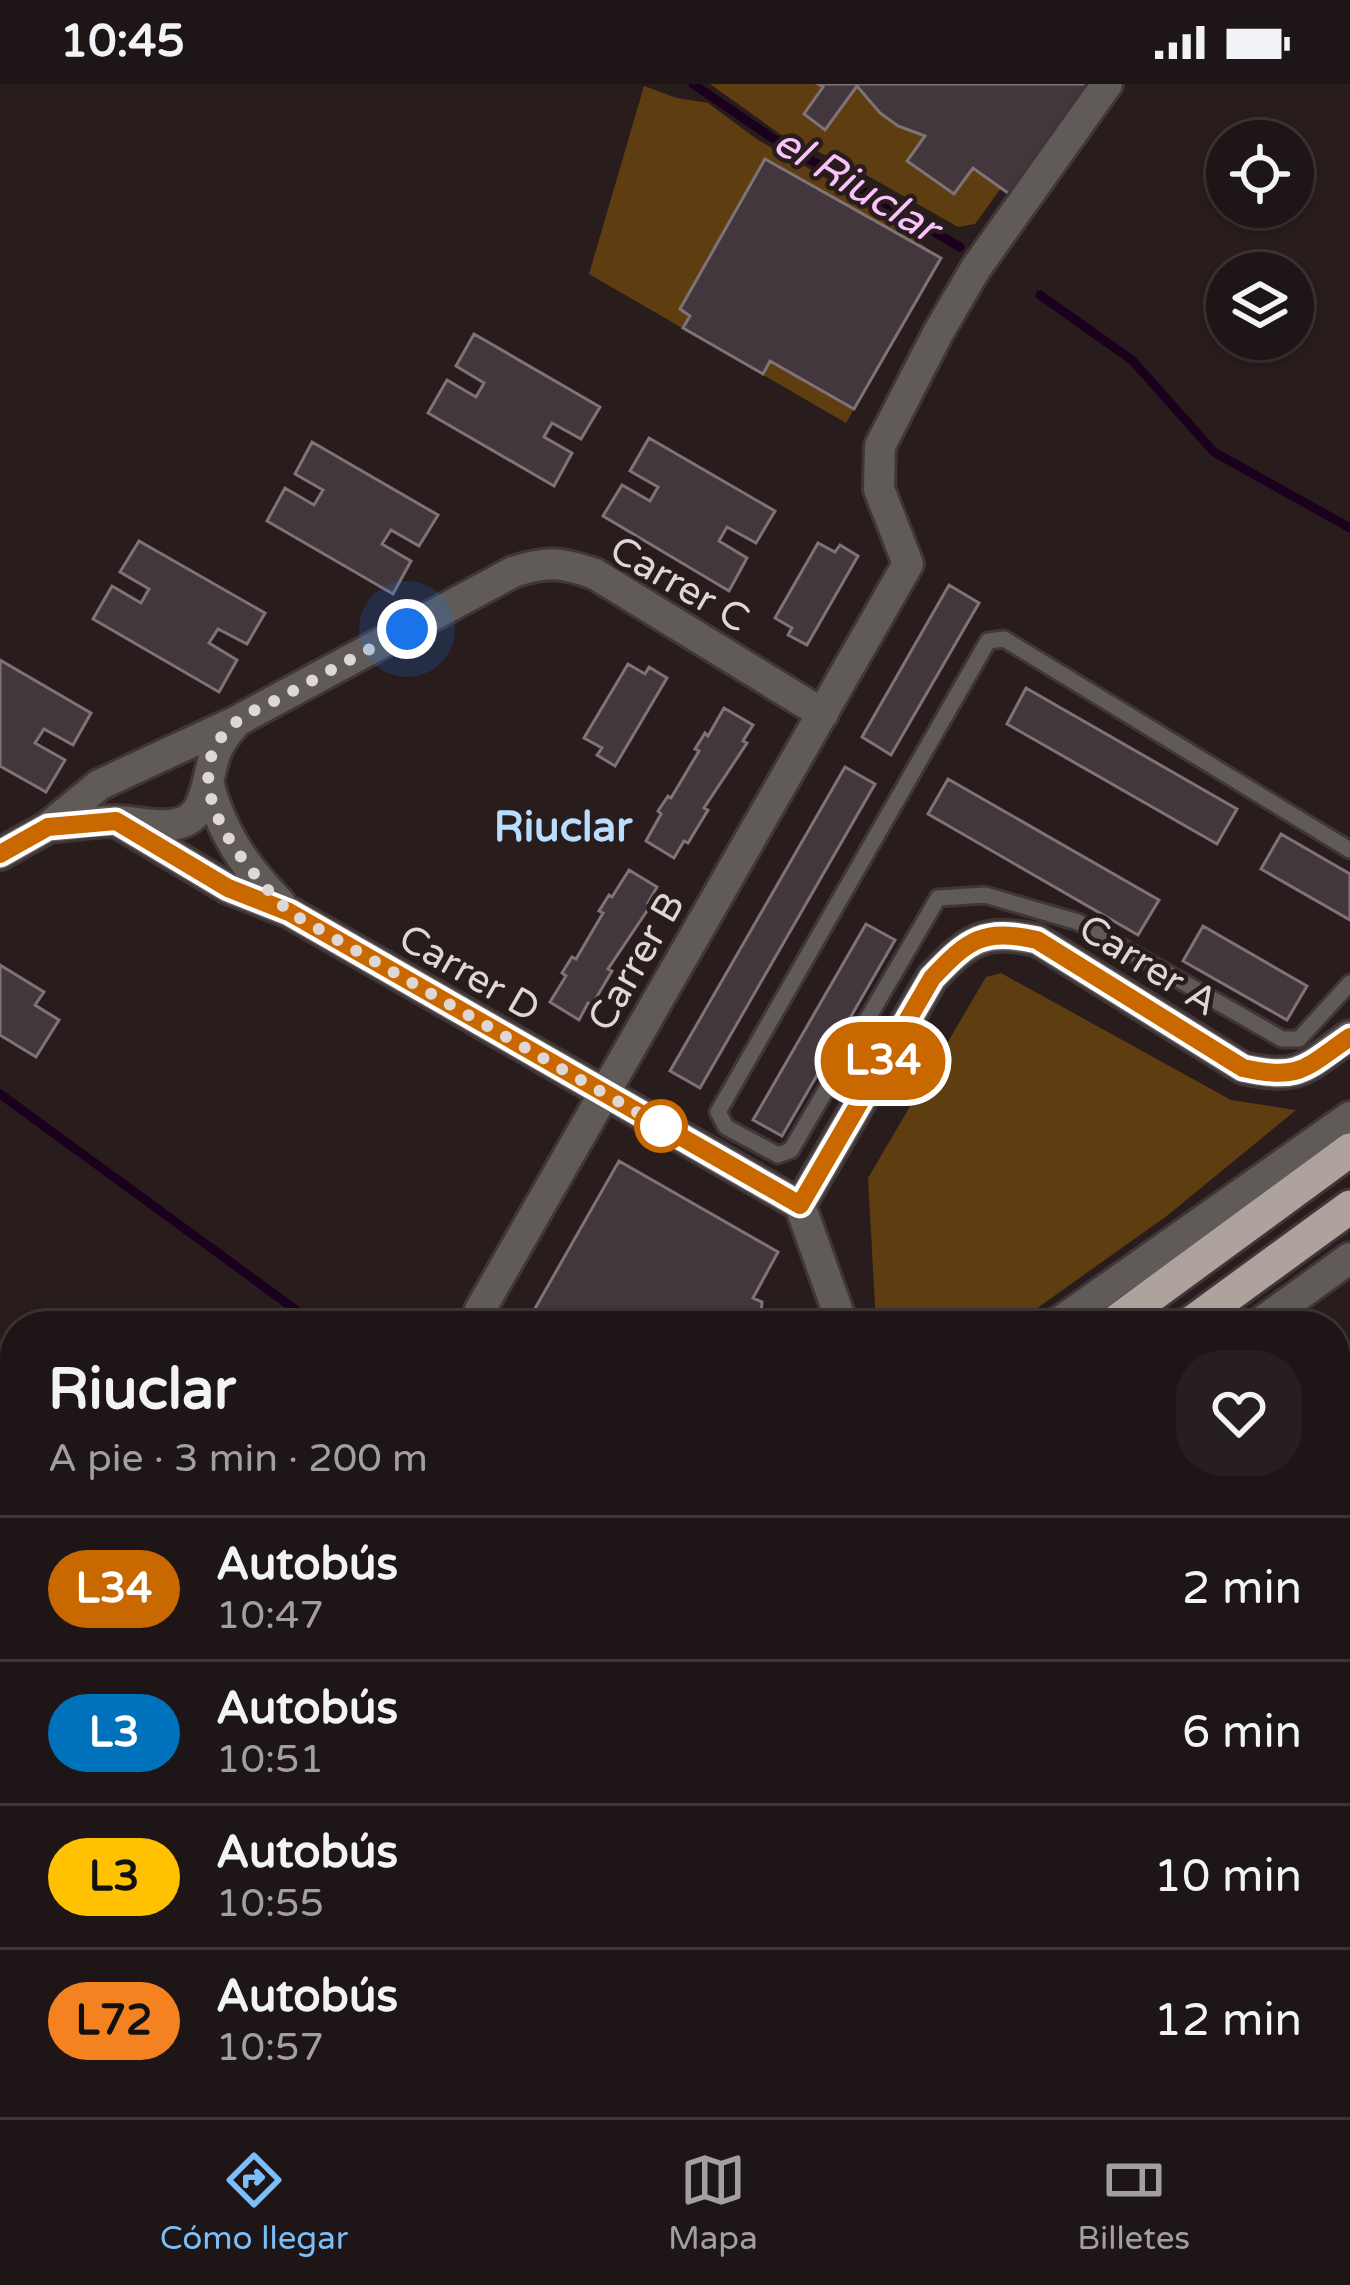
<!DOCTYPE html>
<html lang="es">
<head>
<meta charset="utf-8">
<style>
	body { margin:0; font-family:"Varela Round",sans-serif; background:#261e1f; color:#f1f3f6; height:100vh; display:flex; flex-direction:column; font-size:45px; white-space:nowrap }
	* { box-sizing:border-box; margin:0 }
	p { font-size:39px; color:#a19fa1 }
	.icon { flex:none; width:66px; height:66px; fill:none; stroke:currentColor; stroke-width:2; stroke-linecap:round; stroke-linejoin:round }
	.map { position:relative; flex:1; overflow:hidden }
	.panel { position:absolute; left:0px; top:1227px; width:1350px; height:807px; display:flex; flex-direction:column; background:#1e1516; border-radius:48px 48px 0 0; box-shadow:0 3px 9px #0004,0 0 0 3px #3c3435 }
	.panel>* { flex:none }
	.badge { padding:0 24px; border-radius:39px; font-size:42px; line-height:78px }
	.buttons { position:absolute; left:1206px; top:36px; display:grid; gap:24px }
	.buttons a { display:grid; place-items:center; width:108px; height:108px; border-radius:50%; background:#1e1516; box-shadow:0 3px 9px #0004,0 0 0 3px #3c3435; font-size:60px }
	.you { position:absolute; width:60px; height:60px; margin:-30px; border:9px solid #fff; border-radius:50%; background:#1a73e8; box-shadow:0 0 0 18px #1a73e833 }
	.map>.badge { position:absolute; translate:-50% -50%; box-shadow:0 0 0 6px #fff }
	.round { display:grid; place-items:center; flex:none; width:126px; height:126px; border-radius:48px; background:#261e1f }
	.overview { display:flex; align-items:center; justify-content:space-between; height:204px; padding:0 48px }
	h1 { font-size:57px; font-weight:700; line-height:90px }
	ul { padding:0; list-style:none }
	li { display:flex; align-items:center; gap:36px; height:144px; padding:0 48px; border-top:3px solid #3c3435 }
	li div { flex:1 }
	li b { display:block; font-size:45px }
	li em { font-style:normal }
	li .badge { min-width:132px; font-weight:700; text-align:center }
	.status { display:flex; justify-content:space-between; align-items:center; height:84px; padding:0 60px; background:#1e1516; direction:ltr }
	.status svg { height:33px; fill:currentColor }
	.tab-bar { display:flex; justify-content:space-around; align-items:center; height:168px; border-top:3px solid #3c3435; background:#1e1516; font-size:33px; color:#a19fa1 }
	.tab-bar a { display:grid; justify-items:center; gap:6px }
	.tab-bar .active { color:#7bbef8 }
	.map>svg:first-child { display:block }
	.green { fill:#5e3d10 }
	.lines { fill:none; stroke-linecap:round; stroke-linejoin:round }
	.stream { stroke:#1b001d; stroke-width:9 }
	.building { fill:#42373c; stroke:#7f7378; stroke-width:3 }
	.service-casing { stroke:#413637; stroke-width:21 }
	.minor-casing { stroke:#413637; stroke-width:36 }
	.trunk-casing { stroke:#413637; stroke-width:39 }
	.motorway-casing { stroke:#413637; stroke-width:42 }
	.service { stroke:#605b59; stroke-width:15 }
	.minor { stroke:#605b59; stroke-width:30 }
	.trunk { stroke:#aea29d; stroke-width:33 }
	.motorway { stroke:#bbaea8; stroke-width:36 }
	.line-casing { stroke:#fff; stroke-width:27 }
	.line { stroke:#ca6800; stroke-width:18 }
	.walk { stroke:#ded7d6; stroke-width:12; stroke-dasharray:0 21.6 }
	.stop-dot { fill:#fff; stroke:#ca6800; stroke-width:6 }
	.labels { text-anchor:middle; stroke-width:9; stroke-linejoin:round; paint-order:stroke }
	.street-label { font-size:39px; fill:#ded7d6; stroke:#281c1d }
	.water-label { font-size:42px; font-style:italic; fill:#fac3fd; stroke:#281c1d }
	.neighbourhood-label { font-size:42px; font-weight:bold; fill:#b8ddfe; stroke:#281c1d }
</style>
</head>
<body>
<div class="status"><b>10:45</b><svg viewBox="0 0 49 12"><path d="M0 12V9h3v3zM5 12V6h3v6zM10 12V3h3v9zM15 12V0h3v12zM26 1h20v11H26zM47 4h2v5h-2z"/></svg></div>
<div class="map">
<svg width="1350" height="2033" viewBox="0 0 1350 2033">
	<rect width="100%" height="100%" fill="#281c1d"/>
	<path class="green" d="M710 0H1094L1012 112 1001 104 975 140 958 143 861 88 780 50Z
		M644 2 677 14 708 19 758 56 833 98 941 174 846 339 589 190Z
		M1001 889 1231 1016 1296 1026 1168 1131 1012 1242H881L876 1239 868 1094 986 893Z
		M15 2002V2019H238L241 2033H0V2017Z"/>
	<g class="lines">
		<path class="stream" d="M693 0 774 55 960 163
			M1040 211 1132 276 1214 368 1350 444
			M0 1010 318 1242
			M632 2019 655 2033"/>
	</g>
	<path class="building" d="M818 0H1094L1012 112 973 84 954 110 907 77 925 52 898 42 880 29 857 2 825 46 804 30 823 3Z
		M765 75 941 174 854 325 770 277 763 290 683 244 690 232 680 225Z
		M474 250 600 323 581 355 552 339 544 353 572 369 554 402 428 329 447 296 476 313 484 299 456 282Z
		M649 354 775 427 756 459 727 443 719 457 747 474 729 507 603 432 622 401 650 417 658 403 630 387Z
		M312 358 438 431 419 462 391 446 382 460 411 477 393 510 267 437 285 404 314 421 323 406 295 390Z
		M139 457 265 529 247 560 218 545 209 559 237 576 219 608 93 535 112 502 141 519 149 505 120 488Z
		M818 459 835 468 840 461 858 472 807 561 788 551 792 544 775 534Z
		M949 501 979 519 891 671 862 653Z
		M0 576 91 629 73 661 44 645 35 659 65 676 46 708 0 682Z
		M628 580 645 590 649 583 667 594 615 682 597 671 602 664 584 654Z
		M1026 604 1237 725 1217 760 1007 640Z
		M724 624 753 641 743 657 747 659 704 724 708 726 688 759 684 757 674 774 646 757 661 730 658 727 668 712 671 714 699 667 695 665 705 649 708 652Z
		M845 683 875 700 700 1004 670 987Z
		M948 695 1159 816 1138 851 928 730Z
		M1281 750 1350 790V836L1261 785Z
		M629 786 657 803 648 819 651 821 608 885 612 887 592 921 588 919 579 936 550 918 566 892 562 889 572 873 576 875 603 829 599 827 609 811 612 813Z
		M866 840 895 856 782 1052 753 1036Z
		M1203 842 1307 902 1287 936 1183 877Z
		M0 881 44 908 35 921 59 936 36 973 0 951Z
		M619 1077 778 1168 753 1214 762 1218 760 1242H525Z"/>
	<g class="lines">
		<defs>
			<path id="service" d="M1350 766 1004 555 988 557 718 1028 726 1043 778 1071 791 1066 938 814 985 811 1078 838 1282 955H1299L1350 899"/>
			<path id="minor" d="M208 698C221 748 244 782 280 819
				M116 737 228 804 289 828 800 1121
				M48 743C70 741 93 737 115 737 143 737 187 754 201 720 215 687 206 672 233 642
				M0 770 48 743 99 701 237 637 513 488C548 477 561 478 595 490L823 630
				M800 1121 932 894C969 855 983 845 1037 856L1243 984C1300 997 1305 984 1350 952
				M800 1121 843 1242
				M480 1226 908 480 879 405 880 362 938 249 976 184 1107 0
				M1054 1242 1350 1033
				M1256 1242 1350 1174"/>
			<path id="trunk" d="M1110 1242 1350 1066
				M1187 1242 1350 1123
				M0 1851 15 1846
				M303 2019 305 2033"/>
			<path id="motorway" d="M0 1807 15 1812
				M0 1952 15 1967
				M67 2019 81 2033
				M0 2027 6 2033"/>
		</defs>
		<use href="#service" class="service-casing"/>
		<use href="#minor" class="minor-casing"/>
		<use href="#trunk" class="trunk-casing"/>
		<use href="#motorway" class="motorway-casing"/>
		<use href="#service" class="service"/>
		<use href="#minor" class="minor"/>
		<use href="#trunk" class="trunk"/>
		<use href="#motorway" class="motorway"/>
	</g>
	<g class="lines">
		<defs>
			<path id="line" d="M0 770 48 743 116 737 228 804 289 828 800 1121 932 894C969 855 983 844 1037 856L1243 984C1300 997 1305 984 1350 953"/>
		</defs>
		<use href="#line" class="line-casing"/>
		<use href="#line" class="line"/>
		<path class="walk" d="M407 545C366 567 325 589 284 612 269 620 249 627 235 639 167 695 245 784 289 828L661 1042"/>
	</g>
	<circle class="stop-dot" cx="661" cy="1042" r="24"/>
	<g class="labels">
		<g class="street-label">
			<text transform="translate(680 499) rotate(30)" y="14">Carrer C</text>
			<text transform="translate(635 877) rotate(-60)" y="14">Carrer B</text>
			<text transform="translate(1149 880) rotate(32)" y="14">Carrer A</text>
			<text transform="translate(470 888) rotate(30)" y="14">Carrer D</text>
		</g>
		<g class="water-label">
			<text transform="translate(857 100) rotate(31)" y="15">el Riuclar</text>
		</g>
		<g class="neighbourhood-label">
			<text x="563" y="757">Riuclar</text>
		</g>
	</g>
</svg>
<div class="buttons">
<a><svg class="icon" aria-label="locate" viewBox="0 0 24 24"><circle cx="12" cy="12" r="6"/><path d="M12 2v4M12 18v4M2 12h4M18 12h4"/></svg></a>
<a><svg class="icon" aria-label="layers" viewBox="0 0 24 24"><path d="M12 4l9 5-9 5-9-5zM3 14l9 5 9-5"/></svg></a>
</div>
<div class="you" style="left:407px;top:545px"></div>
<b class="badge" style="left:883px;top:977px;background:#ca6800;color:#fff">L34</b>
<section class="panel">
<div class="overview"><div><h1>Riuclar</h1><p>A pie · 3 min · 200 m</p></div><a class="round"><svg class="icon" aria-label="heart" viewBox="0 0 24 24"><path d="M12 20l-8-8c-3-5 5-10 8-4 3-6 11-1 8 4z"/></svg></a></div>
<ul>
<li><span class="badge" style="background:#ca6800;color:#fff">L34</span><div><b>Autobús</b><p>10:47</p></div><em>2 min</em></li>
<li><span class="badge" style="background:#0072bc;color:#fff">L3</span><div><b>Autobús</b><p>10:51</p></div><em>6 min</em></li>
<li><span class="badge" style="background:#ffc100;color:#111">L3</span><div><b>Autobús</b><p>10:55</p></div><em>10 min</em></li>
<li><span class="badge" style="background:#f58220;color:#111">L72</span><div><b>Autobús</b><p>10:57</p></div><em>12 min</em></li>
</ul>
</section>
</div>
<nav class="tab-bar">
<a class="active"><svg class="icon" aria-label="directions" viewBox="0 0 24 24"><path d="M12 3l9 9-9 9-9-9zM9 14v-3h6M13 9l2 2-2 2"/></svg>Cómo llegar</a>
<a><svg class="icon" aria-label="map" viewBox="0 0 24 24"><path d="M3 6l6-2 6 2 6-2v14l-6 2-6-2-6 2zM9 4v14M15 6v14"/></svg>Mapa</a>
<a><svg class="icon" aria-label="tickets" viewBox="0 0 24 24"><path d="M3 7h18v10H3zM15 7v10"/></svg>Billetes</a>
</nav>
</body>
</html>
